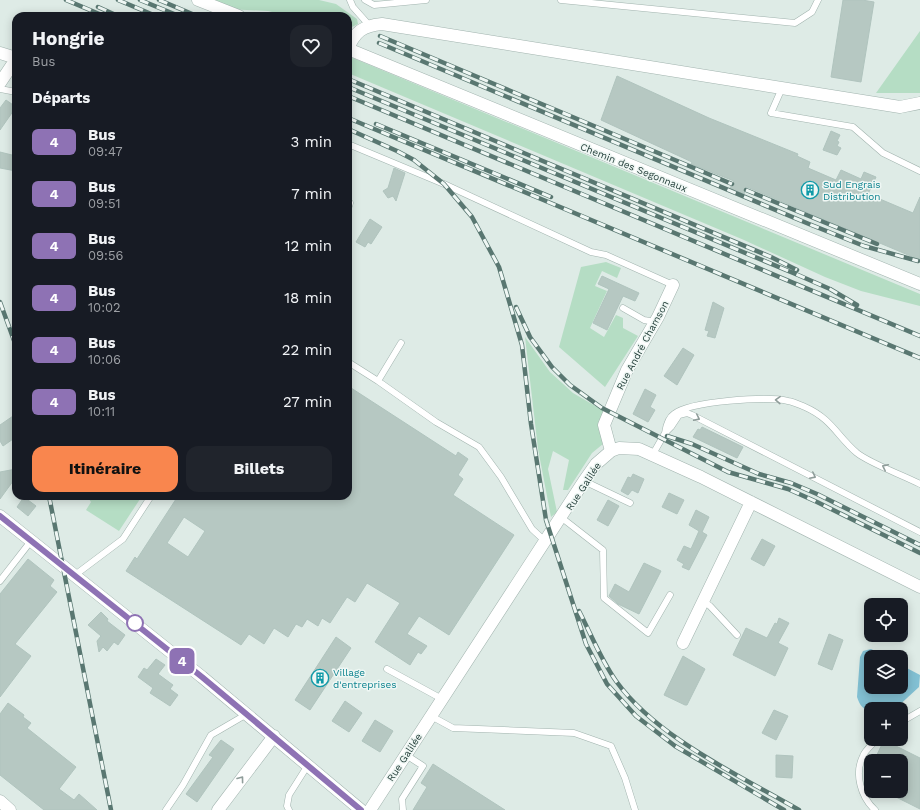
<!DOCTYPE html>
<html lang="fr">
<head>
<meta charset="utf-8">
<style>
	body { margin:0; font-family:"Work Sans",sans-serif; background:#20242c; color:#f1f3f6; height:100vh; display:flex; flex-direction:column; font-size:15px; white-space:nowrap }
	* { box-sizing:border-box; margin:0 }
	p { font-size:13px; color:#9ea1a6 }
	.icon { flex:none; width:22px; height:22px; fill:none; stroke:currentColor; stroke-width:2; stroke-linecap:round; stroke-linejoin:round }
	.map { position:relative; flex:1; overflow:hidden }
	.sheet { position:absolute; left:12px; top:12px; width:340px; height:488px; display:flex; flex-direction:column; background:#171b24; border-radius:12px; box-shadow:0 2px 10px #0003 }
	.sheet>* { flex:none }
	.badge { padding:0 8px; border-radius:6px; font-size:14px; line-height:26px }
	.controls { position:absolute; left:864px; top:598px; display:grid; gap:8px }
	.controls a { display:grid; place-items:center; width:44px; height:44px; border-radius:8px; background:#171b24; box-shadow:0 2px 10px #0003; font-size:20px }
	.map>.badge { position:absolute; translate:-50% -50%; box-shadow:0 0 0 2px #fff }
	h2 { padding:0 20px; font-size:15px; line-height:36px }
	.round { display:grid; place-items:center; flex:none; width:42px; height:42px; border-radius:12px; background:#20242c }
	.headline { display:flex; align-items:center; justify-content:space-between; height:68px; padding:0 20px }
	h1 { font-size:19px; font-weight:700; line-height:30px }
	.cta { display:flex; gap:8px; margin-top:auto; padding:8px 20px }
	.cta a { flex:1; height:46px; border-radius:12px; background:#f9864e; color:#111; font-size:16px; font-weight:700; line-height:46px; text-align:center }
	.cta a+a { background:#20242c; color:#f1f3f6 }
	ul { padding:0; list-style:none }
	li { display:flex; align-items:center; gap:12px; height:52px; padding:0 20px }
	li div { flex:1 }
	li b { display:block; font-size:15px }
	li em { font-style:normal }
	li .badge { min-width:44px; font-weight:700; text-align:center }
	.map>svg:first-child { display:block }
	.green { fill:#b5ddc4 }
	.water { fill:#82c0d3 }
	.building { fill:#b6c8c2; stroke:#b0c4be; fill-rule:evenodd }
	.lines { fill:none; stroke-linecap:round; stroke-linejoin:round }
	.lane-casing { stroke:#a1b3ae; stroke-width:7 }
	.street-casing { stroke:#a1b3ae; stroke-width:13 }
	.lane { stroke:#fff; stroke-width:6 }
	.street { stroke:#fff; stroke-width:12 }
	.rail-casing { stroke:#597771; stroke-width:4.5 }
	.rail { stroke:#eff7f4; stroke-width:3; stroke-dasharray:9; stroke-linecap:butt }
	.oneway { stroke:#8f9d9a }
	.line-casing { stroke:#fff; stroke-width:9 }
	.line { stroke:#8e72b4; stroke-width:6 }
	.stop-dot { fill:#fff; stroke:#8e72b4; stroke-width:2 }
	.labels { text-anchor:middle; stroke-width:3; stroke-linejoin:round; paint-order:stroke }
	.street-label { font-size:10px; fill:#1f3b36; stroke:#eff7f4 }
	.culture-label { font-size:10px; fill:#0d838f; stroke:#eff7f4; text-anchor:start }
</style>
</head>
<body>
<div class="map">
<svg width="920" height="810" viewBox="0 0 920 810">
	<rect width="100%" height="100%" fill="#deebe6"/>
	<path class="green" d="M204 0H319L336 4 357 19 358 24 348 29V16H289L268 11 227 9Z
		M920 31V93H876Z
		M348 56 920 294V306L861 291 825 277 744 240 348 73Z
		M606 262 621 268 617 278 602 271 595 286 607 291 590 328 604 337 616 315 623 318V328L638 336 605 387 559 347 581 267Z
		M525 337 550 372 573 393 604 411 598 424 603 444 592 453 568 490H563L569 460 553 451 548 469 557 512 551 517 538 449Z
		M87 496H142L119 531 86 510 91 502Z"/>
	<path class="water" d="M871 649 887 657H871V687H901V665L920 675 919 687 895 709H871V712C863 709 860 706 857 697L860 657 863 651Z"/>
	<path class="building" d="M843 0H862L874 2 861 82 831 77Z
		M617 76 709 118 798 154 797 156 810 162 808 168 836 180 841 170 861 179 864 172 876 177 868 194 913 213 920 197V260L747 187 744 194 730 188 734 181 691 164 692 162 601 120Z
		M6 100 16 107 0 130V108Z
		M831 131 840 135 837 141 839 142 837 146 841 148 837 155 823 150Z
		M0 152 16 156V171L0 168Z
		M394 168 405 173 396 201 393 196 388 198 383 191 388 188Z
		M370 219 382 227 371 244 368 242 365 247 356 242Z
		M602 276 639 293 635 301 623 296 607 330 593 323 609 289 598 284Z
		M713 302 724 308 715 338 707 336 709 331 705 330Z
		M683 348 694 355 677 385 664 376Z
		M348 386 456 456 458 452 468 459 458 475 463 479 453 495 514 535 449 635 419 616 407 634 427 646 421 654 418 652 410 665 375 642 400 603 367 583 355 602 347 597 330 623 322 618 318 626 307 619 302 627 296 624 288 637 274 628 264 644 249 634 241 645 126 571 135 557 137 559 178 496H348ZM184 517 205 531 188 557 167 543Z
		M645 389 656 395 650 407 655 410 648 422 633 414Z
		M16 414V437L3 446 0 441V425Z
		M702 427 743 447 737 458 693 437 698 429 700 430Z
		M16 469V477L0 499V472Z
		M633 474 644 479 638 493 632 490 628 495 621 491 628 477 631 478Z
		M669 493 684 500 677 514 662 507Z
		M24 497 36 506 28 516 17 507Z
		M608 500 619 506 608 526 597 520Z
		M696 510 709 517 702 532 707 535 689 570 682 567 684 564 677 560 684 546 691 549 699 531 689 525Z
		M762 539 775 546 764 566 751 559Z
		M28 559 54 580 50 586 57 592 15 644 31 656 0 697V594Z
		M644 563 661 571 639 614 618 604 609 596 615 584 629 592Z
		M101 612 108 619 107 621 125 635 118 645 114 642 107 651 103 647 99 652 97 641 101 636 88 625Z
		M779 618 789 623 778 643 788 648 775 676 733 655 746 628 767 638 775 623 777 624Z
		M829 634 843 640 832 670 818 664Z
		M336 637 351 648 310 710 295 700Z
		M683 656 705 669 687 705H685L664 695Z
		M156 659 165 665 158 674 173 685 170 689 178 695 170 706 150 693 153 688 138 677 144 668 147 670Z
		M345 701 362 713 349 732 332 721Z
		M8 703 24 715 23 717 31 723 27 728 76 767 59 789 74 800 79 794 97 810H44L0 775V714Z
		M774 710 788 716 776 740 762 733Z
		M375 720 393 731 380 752 362 741Z
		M221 740 234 749 197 802 186 794 213 757 209 755Z
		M884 740 920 758V809L884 791H901V761H874Z
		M776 755 793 756 792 778 776 777Z
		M433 764 505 810H413L427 787 421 783Z"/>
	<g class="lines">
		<defs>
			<path id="lane" d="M350 0 353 7 369 25
				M365 0 374 5 426 0
				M561 0 795 23 812 12 818 0
				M782 88 771 113 853 127 883 153 920 171
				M0 89 16 92
				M348 144 444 184 591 252 606 255 673 285
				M348 202 350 203 348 209
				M623 308 644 320 655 322
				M401 343 378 381 436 422 479 447 501 477 532 529 546 542
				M348 362 378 381
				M665 433C666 426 668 418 674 414 690 401 768 396 788 401 794 402 800 405 805 407 832 419 837 436 857 453 871 464 903 475 920 484
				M653 454 665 433 671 427 679 415 687 413 692 415 920 532
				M584 481 630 503
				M562 518 603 550 604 598 648 633 670 595
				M75 575 123 539 151 496
				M0 581 31 541
				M703 601 710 606 737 635
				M387 669 442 699
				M431 716 453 728 574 733 611 746 625 778 635 810
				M901 722 920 711
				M166 810 183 785 211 735 247 714
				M289 810 287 806 289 795 308 765
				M403 810 402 799 423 766 406 755
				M875 810C861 797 854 774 863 756 865 750 873 744 877 739"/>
			<path id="street" d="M198 0 239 16
				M348 49 920 284
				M348 49C355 31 363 26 382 24L900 107 920 103
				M0 53 16 58
				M0 83 16 59
				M611 451 604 425 627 370 658 317 673 285
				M0 516 202 677 361 810
				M683 643 751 502
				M0 801 10 810
				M218 810 274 736
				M370 810 584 481 596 464 611 451 619 448 639 449 701 477 920 587"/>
		</defs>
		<use href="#lane" class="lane-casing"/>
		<use href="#street" class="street-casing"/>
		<use href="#lane" class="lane"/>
		<use href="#street" class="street"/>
		<defs>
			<path id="rail" d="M66 0 104 16
				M118 0 156 16
				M140 0 179 16
				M159 0 197 16
				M98 7 118 16
				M380 36 732 184
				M379 43 809 224 864 246 918 261
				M348 79 771 257 797 270
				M348 87 798 275 830 289 857 305
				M348 96 920 336
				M348 118 920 358
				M376 124 551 197
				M348 129 397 151 414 160 444 184 472 217 499 267 522 345 531 424 546 520 586 644 607 684 636 716 675 746 784 810
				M746 190 877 244
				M0 302 16 346
				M516 307 530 337 552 367 570 385 602 408 728 472 788 489 817 502 920 553
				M667 436 692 444 759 474 791 483 817 494 920 545
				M49 496 111 810
				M579 611C591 634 601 660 616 681 657 738 739 775 799 810"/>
		</defs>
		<use href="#rail" class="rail-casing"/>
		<use href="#rail" class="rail"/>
	</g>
	<defs><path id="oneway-chevron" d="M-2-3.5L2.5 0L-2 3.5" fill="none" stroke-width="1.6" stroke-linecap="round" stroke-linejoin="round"/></defs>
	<g class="oneway">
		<use href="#oneway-chevron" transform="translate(778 400) rotate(-178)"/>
		<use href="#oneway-chevron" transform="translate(697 418) rotate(26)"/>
		<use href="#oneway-chevron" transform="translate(885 467) rotate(-154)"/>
		<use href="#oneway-chevron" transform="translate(813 476) rotate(27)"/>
		<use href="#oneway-chevron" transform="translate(241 779) rotate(-53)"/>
	</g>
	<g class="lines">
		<defs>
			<path id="line" d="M0 516 202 677 361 810"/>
		</defs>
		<use href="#line" class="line-casing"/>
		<use href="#line" class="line"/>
	</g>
	<defs>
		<symbol id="building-ring" viewBox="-11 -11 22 22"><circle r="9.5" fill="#eff7f4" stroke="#0f9aa8" stroke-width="1.5"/><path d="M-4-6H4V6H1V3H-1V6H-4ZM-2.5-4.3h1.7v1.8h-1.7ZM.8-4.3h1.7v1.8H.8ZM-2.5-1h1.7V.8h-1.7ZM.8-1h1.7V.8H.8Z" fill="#0f9aa8"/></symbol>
	</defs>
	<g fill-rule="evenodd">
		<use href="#building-ring" x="800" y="180" width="20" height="20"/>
		<use href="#building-ring" x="310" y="668" width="20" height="20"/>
	</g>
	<circle class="stop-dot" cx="135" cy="623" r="8"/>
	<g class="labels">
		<g class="street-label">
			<text transform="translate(634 167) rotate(22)" y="4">Chemin des Segonnaux</text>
			<text transform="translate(642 345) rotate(-62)" y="4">Rue André Chamson</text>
			<text transform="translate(583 486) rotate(-57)" y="4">Rue Galilée</text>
			<text transform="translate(404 757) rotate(-57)" y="4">Rue Galilée</text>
		</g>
		<g class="culture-label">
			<text x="823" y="188">Sud Engrais<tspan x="823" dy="12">Distribution</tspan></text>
			<text x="333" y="676">Village<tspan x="333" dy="12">d'entreprises</tspan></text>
		</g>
	</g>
</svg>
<div class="controls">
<a><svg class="icon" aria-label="locate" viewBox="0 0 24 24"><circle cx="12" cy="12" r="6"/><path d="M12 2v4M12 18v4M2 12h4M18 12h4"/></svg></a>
<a><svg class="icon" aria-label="layers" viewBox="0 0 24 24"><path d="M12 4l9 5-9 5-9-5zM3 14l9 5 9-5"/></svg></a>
<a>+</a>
<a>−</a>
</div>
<b class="badge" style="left:182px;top:661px;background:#8e72b4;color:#fff">4</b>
<section class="sheet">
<div class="headline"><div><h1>Hongrie</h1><p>Bus</p></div><a class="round"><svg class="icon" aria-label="heart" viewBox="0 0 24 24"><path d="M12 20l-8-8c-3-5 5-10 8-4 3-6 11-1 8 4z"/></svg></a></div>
<h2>Départs</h2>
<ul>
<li><span class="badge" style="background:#8e72b4;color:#fff">4</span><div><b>Bus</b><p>09:47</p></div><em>3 min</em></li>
<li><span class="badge" style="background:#8e72b4;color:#fff">4</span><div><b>Bus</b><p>09:51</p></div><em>7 min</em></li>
<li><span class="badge" style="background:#8e72b4;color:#fff">4</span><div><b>Bus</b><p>09:56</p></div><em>12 min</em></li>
<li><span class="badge" style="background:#8e72b4;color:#fff">4</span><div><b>Bus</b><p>10:02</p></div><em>18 min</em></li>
<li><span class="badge" style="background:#8e72b4;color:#fff">4</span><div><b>Bus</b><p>10:06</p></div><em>22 min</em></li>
<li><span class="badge" style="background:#8e72b4;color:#fff">4</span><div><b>Bus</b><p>10:11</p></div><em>27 min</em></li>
</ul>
<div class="cta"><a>Itinéraire</a><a>Billets</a></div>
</section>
</div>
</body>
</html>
